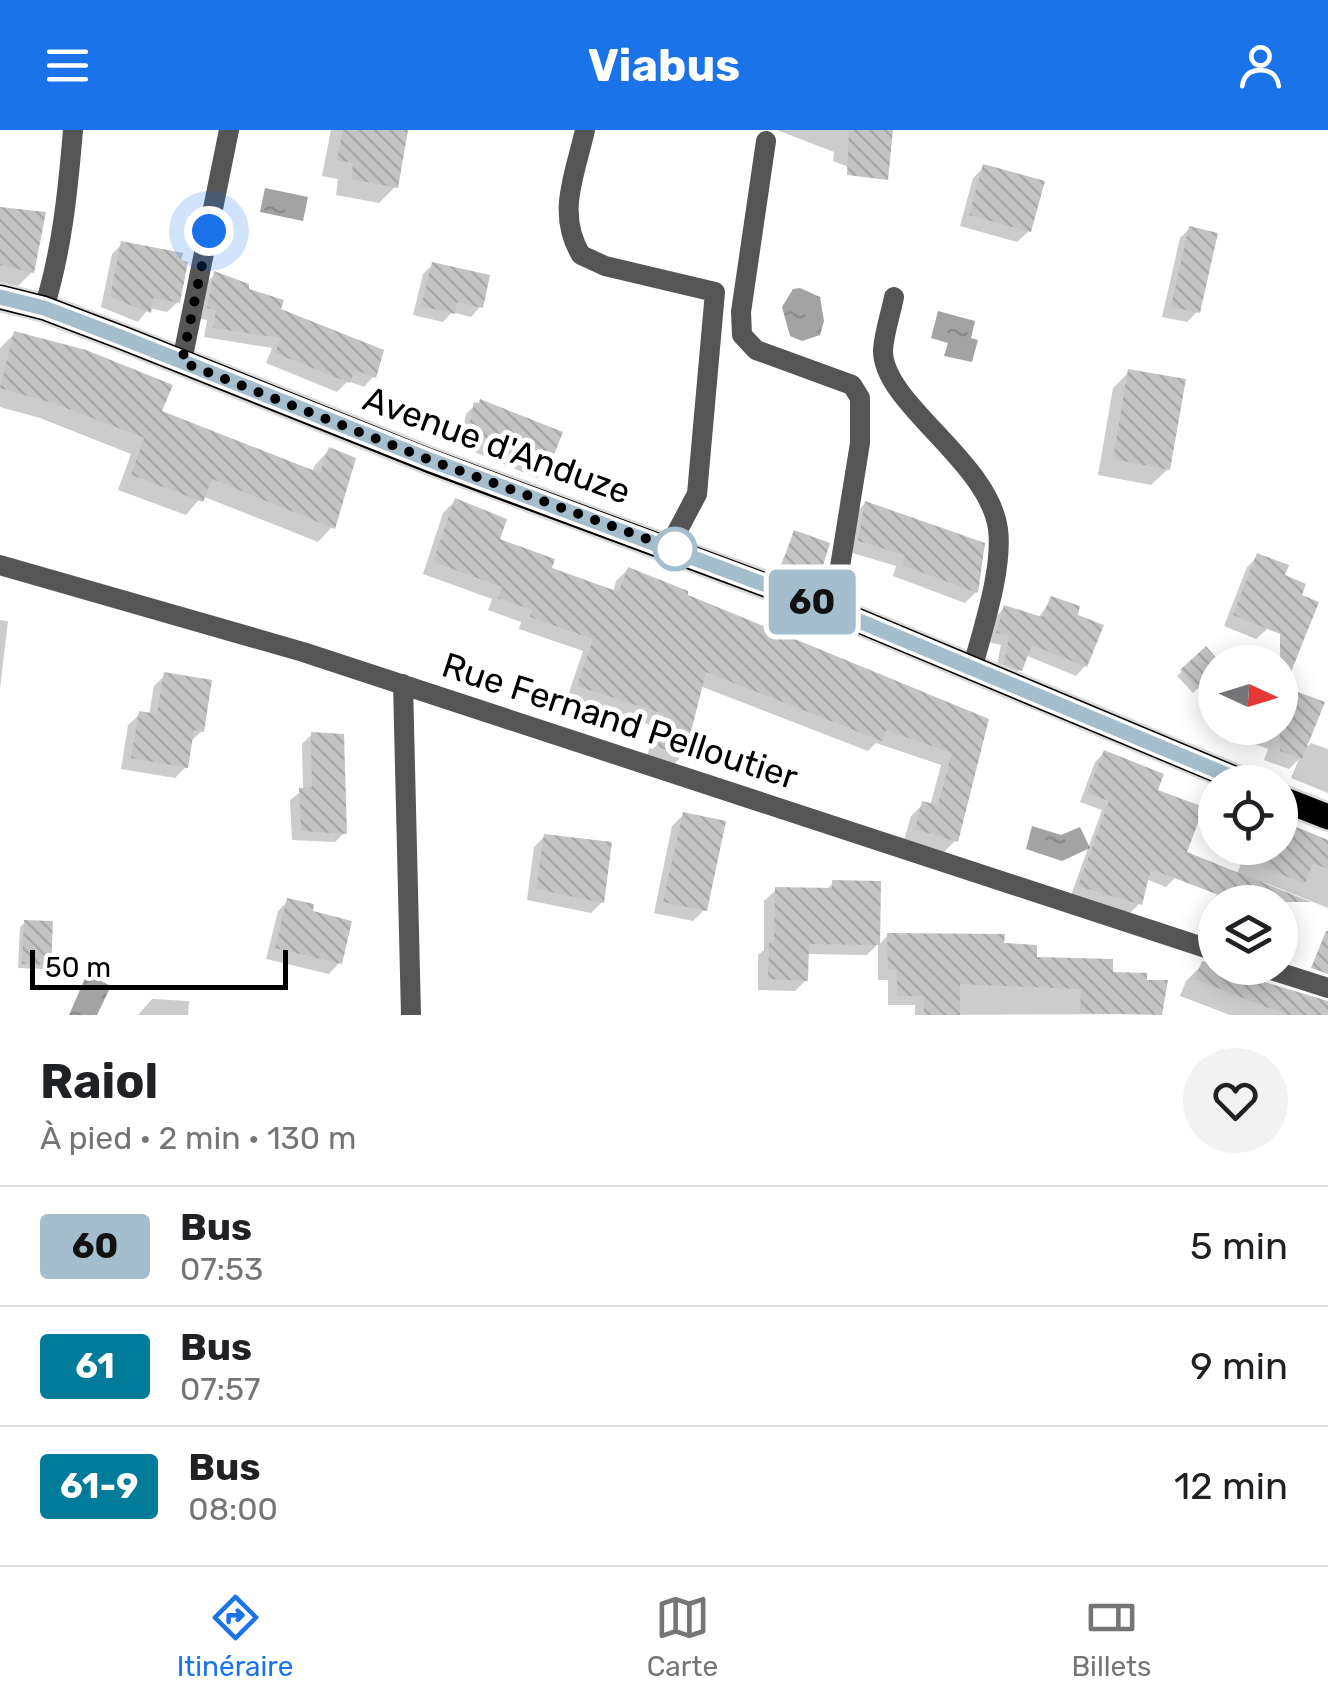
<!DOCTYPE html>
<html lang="fr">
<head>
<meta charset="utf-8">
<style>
	body { margin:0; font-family:Rubik,sans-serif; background:#f2f2f2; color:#202124; height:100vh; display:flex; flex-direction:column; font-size:38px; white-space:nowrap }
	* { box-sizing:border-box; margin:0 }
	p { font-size:32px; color:#757577 }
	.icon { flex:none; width:55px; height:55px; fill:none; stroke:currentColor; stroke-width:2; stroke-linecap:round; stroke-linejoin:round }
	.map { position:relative; height:885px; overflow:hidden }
	.drawer { display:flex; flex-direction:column; background:#fff; flex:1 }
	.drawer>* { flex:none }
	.badge { padding:0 20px; border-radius:8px; font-size:35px; line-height:65px }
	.needle { width:65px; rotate:94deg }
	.fabs { position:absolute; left:1198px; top:515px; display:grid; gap:20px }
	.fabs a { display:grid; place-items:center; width:100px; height:100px; border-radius:50%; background:#fff; box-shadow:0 5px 25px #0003; font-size:50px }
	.scale { position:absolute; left:30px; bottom:25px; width:258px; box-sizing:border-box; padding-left:10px; border:5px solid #000; border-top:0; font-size:28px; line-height:35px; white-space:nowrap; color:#000; -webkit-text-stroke:8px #fff; paint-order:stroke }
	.you { position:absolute; width:50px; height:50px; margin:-25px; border:8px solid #fff; border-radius:50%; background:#1a73e8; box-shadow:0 0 0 15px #1a73e833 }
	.map>.badge { position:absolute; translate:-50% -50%; box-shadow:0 0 0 5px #fff }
	.round { display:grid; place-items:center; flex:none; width:105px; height:105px; border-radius:52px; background:#f2f2f2 }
	.summary { display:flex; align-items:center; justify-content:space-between; height:170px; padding:0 40px }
	h1 { font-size:48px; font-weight:700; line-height:75px }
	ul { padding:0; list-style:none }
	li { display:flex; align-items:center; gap:30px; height:120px; padding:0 40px; border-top:2px solid #e0e0e0 }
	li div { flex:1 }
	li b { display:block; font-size:38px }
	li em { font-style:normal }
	li .badge { min-width:110px; font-weight:700; text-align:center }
	header { display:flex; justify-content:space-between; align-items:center; height:130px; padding:0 40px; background:#1a73e8; color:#fff; font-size:45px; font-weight:700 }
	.menu { display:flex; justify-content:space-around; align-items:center; height:140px; border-top:2px solid #e0e0e0; background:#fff; font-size:28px; color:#757577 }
	.menu a { display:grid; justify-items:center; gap:5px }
	.menu .selected { color:#1a73e8 }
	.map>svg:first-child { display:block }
	.water { fill:url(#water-ripples) }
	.shadow { fill:#0003 }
	.building { fill:url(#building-back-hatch) }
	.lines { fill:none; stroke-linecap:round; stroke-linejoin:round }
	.primary-casing { stroke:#dbdbdb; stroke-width:30 }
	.minor { stroke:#555; stroke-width:20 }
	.primary { stroke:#000; stroke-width:25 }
	.line-casing { stroke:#fff; stroke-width:22 }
	.line { stroke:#a5becd; stroke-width:15 }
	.walk { stroke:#000; stroke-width:10; stroke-dasharray:0 18 }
	.stop-dot { fill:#fff; stroke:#a5becd; stroke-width:5 }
	.labels { text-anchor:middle; stroke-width:10; stroke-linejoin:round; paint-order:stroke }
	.street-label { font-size:35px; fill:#000; stroke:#fff }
</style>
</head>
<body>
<header><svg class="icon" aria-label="menu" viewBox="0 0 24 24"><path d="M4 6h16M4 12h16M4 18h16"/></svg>Viabus<svg class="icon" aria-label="person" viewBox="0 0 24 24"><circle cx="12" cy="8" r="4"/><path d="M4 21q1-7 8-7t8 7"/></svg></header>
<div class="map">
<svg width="1328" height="885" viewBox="0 0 1328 885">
	<defs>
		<pattern id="water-ripples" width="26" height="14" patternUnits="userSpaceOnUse" patternTransform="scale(2.5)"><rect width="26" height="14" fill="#a3a3a3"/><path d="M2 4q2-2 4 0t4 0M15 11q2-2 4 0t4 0" fill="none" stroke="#8b8b8b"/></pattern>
		<pattern id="building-back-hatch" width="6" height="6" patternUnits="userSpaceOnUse" patternTransform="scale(2.5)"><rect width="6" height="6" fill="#c4c4c4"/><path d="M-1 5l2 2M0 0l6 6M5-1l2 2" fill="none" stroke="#a7a7a7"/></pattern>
	</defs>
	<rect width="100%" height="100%" fill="#fff"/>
	<path class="water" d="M265 58 308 67 303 91 260 82Z
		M800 158 820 167 824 191 820 205 802 211 790 206 782 177 793 159Z
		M938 181 975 191 971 208 978 210 972 232 944 226 948 213 931 208Z
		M1032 696 1061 705 1080 697 1090 718 1062 731 1026 719Z
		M87 844 111 856 97 885H69Z"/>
	<path class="shadow" d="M331 0H406L395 57 379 73 336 65 338 49 322 46Z
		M777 0H892L871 46 833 31 834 22Z
		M984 37 1029 101 1017 112 960 96 973 48Z
		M0 79 32 142 18 156 0 152Z
		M1190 98 1197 182 1187 192 1162 187 1180 108Z
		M122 114 178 172 167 182 149 178 138 192 101 177 112 124Z
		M433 134 480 177 471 187 452 182 443 192 413 185 423 144Z
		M215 144 278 180 374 246 364 257 348 251 337 262 266 233 272 218 204 207 207 190 198 188 205 155Z
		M15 203 159 282 312 342 315 335 329 320 332 397 318 412 202 366 186 385 118 360 131 324 40 288 0 277V218Z
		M1129 242 1168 339 1151 355 1098 345 1113 258Z
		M475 275 546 339 537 348 460 316 466 284Z
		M455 371 497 411 549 439 613 462 616 451 628 439 686 466 986 591 955 711 943 723 904 710 911 686 923 674 930 676 941 635 876 613 868 621 700 556 683 625 671 637 647 629 653 596 567 568 583 521 519 499 521 492 488 480 492 469 423 444 443 383Z
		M865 373 982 414 976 462 965 473 893 446 896 436 849 422 855 384Z
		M795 403 818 444 813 449 780 436Z
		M1258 426 1281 447 1284 484 1256 509 1224 496 1247 437Z
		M1052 469 1075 487 1085 536 1076 546 1025 525 1019 540 1010 550 995 544 1001 515 988 512 995 488 1004 478 1038 488Z
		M0 490 8 491 0 559Z
		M1206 520 1217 532 1215 543 1193 563 1177 546Z
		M165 545 202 601 189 613 186 637 175 648 121 639 128 595 140 584 149 585 154 556Z
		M1280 558 1303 621 1311 613 1328 619V663L1291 648 1299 629 1289 639 1264 630 1268 619 1250 612 1256 598H1280Z
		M312 604 344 703 335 712 292 710 290 670 303 660 302 614Z
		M1104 623 1155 661 1175 748 1166 757 1146 749 1139 774 1130 783 1071 765 1102 680 1080 672 1095 632Z
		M683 685 704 780 693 791 654 783 672 696Z
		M1280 694 1328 713V778L1263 752 1255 772H1215V777L1212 775 1222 753 1237 744 1247 718H1280Z
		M545 706 602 772 591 783 527 770 534 717Z
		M833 753 879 754 878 816 888 805 1001 816 1034 829 1110 844 1160 884 915 885V875H888V850H878V814L867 825 807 824 806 850 795 861 758 860V825L764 820V771L776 760 825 761Z
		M288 771 310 783 339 833 329 844 266 829 278 781Z
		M25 792 48 834 43 839 18 838 20 797Z
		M1203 834 1225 838 1252 847 1260 853 1328 873V885H1230L1180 866 1186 851Z
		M152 869 189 871 188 885H138Z"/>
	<path class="building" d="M343 0H408L398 58 351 49 353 33 337 30Z
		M849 0H893L888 50 847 45Z
		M983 34 1045 51 1031 102 969 85Z
		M0 77 46 82 34 143 0 135Z
		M1189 96 1218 103 1200 183 1171 177Z
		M121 111 183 123 181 130 188 132 180 173 153 168 151 183 110 167Z
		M432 132 490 145 483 178 457 172 455 184 421 176Z
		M214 141 249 154V159L284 170 281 179 384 220 376 248 355 240 350 253 275 223 281 208 213 198 216 180 207 178Z
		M14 201 86 220 173 255 162 281 320 343 329 317 356 328 335 399 212 349 203 372 131 345 144 308 56 274 0 258Z
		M1128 239 1186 249 1170 340 1113 329Z
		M480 269 563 302 548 340 467 307 474 272 479 273Z
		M455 368 507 389 500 409 555 429 552 438 619 462 628 437 688 461V465L989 589 958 712 915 699 922 671 938 675 952 623 886 600 882 611 706 542 685 626 658 617 664 584 577 556 593 509 530 487 532 480 498 468 502 457 433 432Z
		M865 371 985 413 978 463 902 435 905 425 858 411Z
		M794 400 830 413 820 445 783 431Z
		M1257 423 1289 435 1285 445 1306 454 1302 465 1319 472 1285 557 1325 572 1302 629 1280 621V504L1233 485Z
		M1051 466 1080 476 1078 485 1104 495 1087 537 1032 515 1022 541 1004 534 1009 506 996 503 1004 475 1042 487Z
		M1206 516 1220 532H1215V546L1199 560 1180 540Z
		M164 542 212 550 204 602 194 600 188 638 131 628 139 581 157 584Z
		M311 602 344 604 347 704 301 701 299 658 312 657Z
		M1104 620 1164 644 1158 660 1204 677 1187 722 1311 772H1222L1224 767 1151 739 1142 775 1078 756 1109 671 1087 663Z
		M683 682 726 691 707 781 663 772Z
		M1284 692 1328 710V739L1313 733 1305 754 1263 737 1272 718H1280V701Z
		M544 704 612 712 604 773 536 759Z
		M832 750 881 751 880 815 809 814 808 851 768 849 769 812H774L775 757 832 758Z
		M287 768 314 774 313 781 352 791 342 834 275 818Z
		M24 790 53 791 51 835 22 834Z
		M1326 801H1328V844L1311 838Z
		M887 803 1005 804 1004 813 1037 815V827L1113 829V842L1147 843V850H1168L1162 885 1080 883 1081 859 960 854V885H924V866H897V840H888Z
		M1202 831 1215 834V838H1232L1253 845 1261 851 1328 871V885H1287L1195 849Z"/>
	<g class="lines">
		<defs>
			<path id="primary" d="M0 167 44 178 123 208 430 331 833 480 1244 652
				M1280 668 1328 687"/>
		</defs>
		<use href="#primary" class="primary-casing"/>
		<path class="minor" d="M585 0C575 45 556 83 581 125L605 136 715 162 697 364 669 417
			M766 11 741 182 742 205 756 220 852 255 860 268V313L833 480
			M894 167C891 183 884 203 883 220 882 273 989 331 998 399 1003 439 983 498 973 536
			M44 178C62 121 68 60 73 0
			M182 231 229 0
			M0 435 303 522 1215 821
			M403 554 411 885
			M1265 838 1328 858"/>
		<use href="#primary" class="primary"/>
	</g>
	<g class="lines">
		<defs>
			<path id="line" d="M0 167 44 178 123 208 430 330 833 480 1244 652"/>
		</defs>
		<use href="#line" class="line-casing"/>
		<use href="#line" class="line"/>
		<path class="walk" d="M209 101 182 232 430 330 675 419"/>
	</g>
	<circle class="stop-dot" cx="675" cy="419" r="20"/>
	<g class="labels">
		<g class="street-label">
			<text transform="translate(497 315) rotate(20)" y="12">Avenue d'Anduze</text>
			<text transform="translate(620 591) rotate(18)" y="12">Rue Fernand Pelloutier</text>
		</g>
	</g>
</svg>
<div class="fabs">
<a><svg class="needle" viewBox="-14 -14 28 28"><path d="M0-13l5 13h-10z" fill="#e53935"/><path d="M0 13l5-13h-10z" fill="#757577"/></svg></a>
<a><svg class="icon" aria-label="locate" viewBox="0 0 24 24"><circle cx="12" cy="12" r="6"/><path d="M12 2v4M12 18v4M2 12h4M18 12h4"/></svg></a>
<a><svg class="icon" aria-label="layers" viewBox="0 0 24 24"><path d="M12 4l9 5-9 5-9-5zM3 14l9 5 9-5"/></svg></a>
</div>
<div class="scale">50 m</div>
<div class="you" style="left:209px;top:101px"></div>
<b class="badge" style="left:812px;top:472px;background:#a5becd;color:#111">60</b>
</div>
<section class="drawer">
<div class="summary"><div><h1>Raiol</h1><p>À pied · 2 min · 130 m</p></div><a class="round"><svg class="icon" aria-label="heart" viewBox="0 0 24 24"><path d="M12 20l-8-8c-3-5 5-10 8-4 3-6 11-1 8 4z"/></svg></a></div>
<ul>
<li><span class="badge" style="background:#a5becd;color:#111">60</span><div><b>Bus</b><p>07:53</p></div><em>5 min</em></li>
<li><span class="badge" style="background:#007b99;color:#fff">61</span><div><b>Bus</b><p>07:57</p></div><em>9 min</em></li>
<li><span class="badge" style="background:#007b99;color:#fff">61-9</span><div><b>Bus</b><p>08:00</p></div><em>12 min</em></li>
</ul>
</section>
<nav class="menu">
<a class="selected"><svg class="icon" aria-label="directions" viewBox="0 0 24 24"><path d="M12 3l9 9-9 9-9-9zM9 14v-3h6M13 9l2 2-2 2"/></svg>Itinéraire</a>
<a><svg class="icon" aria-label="map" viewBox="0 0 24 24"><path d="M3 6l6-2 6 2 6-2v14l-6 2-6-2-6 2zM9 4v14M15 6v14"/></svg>Carte</a>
<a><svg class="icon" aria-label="tickets" viewBox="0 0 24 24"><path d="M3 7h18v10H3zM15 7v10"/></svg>Billets</a>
</nav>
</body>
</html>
